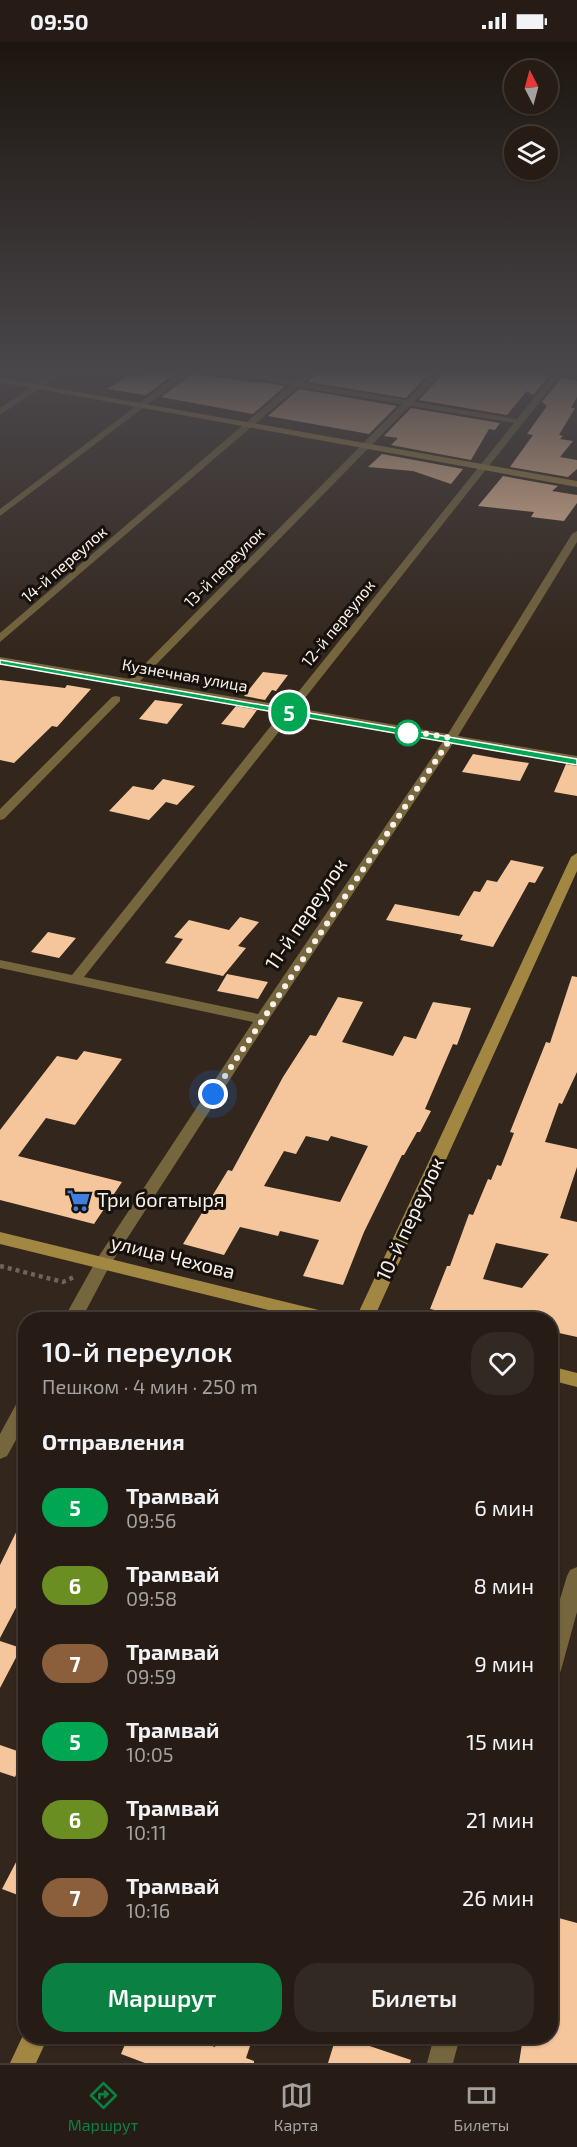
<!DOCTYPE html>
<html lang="ru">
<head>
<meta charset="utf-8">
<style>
	body { margin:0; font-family:"Exo 2",sans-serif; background:#322922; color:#f1f3f6; height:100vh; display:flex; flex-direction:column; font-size:22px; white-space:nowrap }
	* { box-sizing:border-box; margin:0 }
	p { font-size:20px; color:#a4a1a0 }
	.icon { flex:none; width:33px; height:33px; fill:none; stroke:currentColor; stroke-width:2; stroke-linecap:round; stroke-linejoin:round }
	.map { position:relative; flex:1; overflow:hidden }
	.panel { position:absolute; left:18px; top:1270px; width:540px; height:732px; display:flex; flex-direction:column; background:#261c15; border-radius:24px; box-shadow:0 2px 4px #0004,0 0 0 2px #423a34 }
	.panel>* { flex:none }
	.badge { padding:0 12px; border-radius:20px; font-size:21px; line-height:39px }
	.needle { width:39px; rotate:354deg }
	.fabs { position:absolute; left:504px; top:18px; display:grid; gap:12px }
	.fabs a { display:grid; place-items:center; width:54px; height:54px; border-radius:50%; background:#261c15; box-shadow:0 2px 4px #0004,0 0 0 2px #423a34; font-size:30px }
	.you { position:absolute; width:30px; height:30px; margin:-15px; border:4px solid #fff; border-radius:50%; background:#1a73e8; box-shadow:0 0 0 9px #1a73e833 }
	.map>.badge { position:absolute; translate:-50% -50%; box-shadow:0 0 0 3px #fff }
	h2 { padding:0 24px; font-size:22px; line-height:54px }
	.round { display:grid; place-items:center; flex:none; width:63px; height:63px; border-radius:24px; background:#322922 }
	.head { display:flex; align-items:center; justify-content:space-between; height:102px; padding:0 24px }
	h1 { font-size:28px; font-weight:600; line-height:45px }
	.primary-button { display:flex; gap:12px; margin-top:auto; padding:12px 24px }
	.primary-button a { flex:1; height:69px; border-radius:24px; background:#0b8043; color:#fff; font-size:24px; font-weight:600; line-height:69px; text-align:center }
	.primary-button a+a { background:#322922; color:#f1f3f6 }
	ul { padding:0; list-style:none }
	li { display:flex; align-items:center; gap:18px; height:78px; padding:0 24px }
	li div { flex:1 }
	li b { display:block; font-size:22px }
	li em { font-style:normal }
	li .badge { min-width:66px; font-weight:700; text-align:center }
	.status { display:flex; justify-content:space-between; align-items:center; height:42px; padding:0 30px; background:#261c15; direction:ltr }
	.status svg { height:16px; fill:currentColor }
	.dock { display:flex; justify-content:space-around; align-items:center; height:84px; border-top:2px solid #423a34; background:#261c15; font-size:16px; color:#a4a1a0 }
	.dock a { display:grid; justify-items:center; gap:3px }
	.dock .on { color:#0b8043 }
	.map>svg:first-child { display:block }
	.building { fill:#f5c59c; fill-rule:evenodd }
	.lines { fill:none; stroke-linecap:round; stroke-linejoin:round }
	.path { stroke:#6f635a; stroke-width:4.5; stroke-dasharray:4 4; stroke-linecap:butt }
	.street { fill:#76663d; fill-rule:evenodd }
	.secondary { fill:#a28743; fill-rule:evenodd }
	.tram { stroke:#aaa097; stroke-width:1.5 }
	.line { fill:#00a651; stroke:#fff; stroke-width:1.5 }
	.walk { stroke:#faf1ea; stroke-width:6; stroke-dasharray:0 10.8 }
	.stop-dot { fill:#fff; stroke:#00a651; stroke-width:3 }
	.labels { text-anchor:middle; stroke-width:6; stroke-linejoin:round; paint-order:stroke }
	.far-street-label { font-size:16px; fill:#faf1ea; stroke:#16110c }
	.street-label { font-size:20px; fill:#faf1ea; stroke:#16110c }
	.poi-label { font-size:20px; fill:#faf1ea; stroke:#16110c; text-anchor:start }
</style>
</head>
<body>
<div class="status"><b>09:50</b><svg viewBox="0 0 49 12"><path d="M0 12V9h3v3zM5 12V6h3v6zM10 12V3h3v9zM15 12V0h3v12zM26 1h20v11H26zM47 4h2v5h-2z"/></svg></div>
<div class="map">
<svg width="577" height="2021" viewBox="0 0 577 2021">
	<rect width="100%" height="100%" fill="#33261c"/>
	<path class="building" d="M150 329H178L146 353 107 347 128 334 141 335Z
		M318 329H431L406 356 308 340Z
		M446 329H514L549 334 533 353 527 349 507 373 419 358Z
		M192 332 259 341 261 340 285 344 253 372 161 355Z
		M561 336 577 339V355L571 366H575L559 393 563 394 560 397 573 399 560 415 577 418V427L568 435 510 425 533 393 527 392 547 364 542 360Z
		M299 347 397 364 369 392 268 374Z
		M411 366 500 381 495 388 489 387 471 418 391 403 398 396 384 394Z
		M382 412 463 427 451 442 413 429 368 425Z
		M503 434 558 444 552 449 577 453V461L564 479 531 475 534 470 478 464Z
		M263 630 288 633 276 649 272 648 265 658 244 654Z
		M0 638 65 646 67 643 91 647 57 685 52 684 14 721 0 718Z
		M155 658 183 662 167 682 139 677Z
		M236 664 257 668 244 686 221 682Z
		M473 712 501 717 529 721 520 739 462 730Z
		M566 722 577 724V754L554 750Z
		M163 737 195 744 177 763 166 760 149 778 109 769 133 744 153 748Z
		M511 818 544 825 535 841 529 840 493 905 460 898 463 893 386 878 395 862 459 874 474 849 480 850 487 838 497 840Z
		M240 875 259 880 238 904 246 906 223 934 165 921 183 897 174 895 189 878 229 888Z
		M48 890 76 896 59 916 31 910Z
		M227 932 268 940 258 957 217 949Z
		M572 934 577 935V1030L562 1062 559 1061 545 1100 577 1107V1125L560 1176 577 1180V1295L550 1289V1278H500L472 1271 470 1276 430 1267 447 1224H450L469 1172 473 1173 488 1137 491 1138 497 1123 501 1124 514 1091 510 1090 546 1000 550 1001ZM496 1201 549 1212 522 1246 483 1237Z
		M338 955 363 960 342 1000 393 1014 404 994 416 997 433 960 471 966 457 1003 453 1002 425 1067 431 1069 420 1090H417L404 1113H402L364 1190 343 1243 303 1234 319 1198 280 1189 278 1194 240 1185 224 1213 183 1202 228 1128 232 1129 283 1035 310 993 316 994ZM306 1094 328 1099 331 1094 368 1104 340 1160 264 1144 284 1109 296 1112Z
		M84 1009 122 1017 75 1083 46 1076 18 1114 122 1140 94 1182 0 1158V1088L57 1014 77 1018Z
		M26 1470V1559L20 1558 0 1596V1523Z
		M0 1599 21 1606 0 1646Z
		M0 1703 26 1712 15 1735 0 1730Z
		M26 1801V1856L2 1847Z
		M555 1875 577 1881V2021H519L523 1995H550V1897Z
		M128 1995H189L215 2005 219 1995H253L246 2016 254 2019V2021H145L121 2012Z
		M336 1995H343L411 2018 410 2021H328Z"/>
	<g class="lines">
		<path class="path" d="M0 1224 63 1240 74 1235"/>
		<path class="street" d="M55 329H65L0 373V366Z
			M182 329H192L0 474V467Z
			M216 329H237L295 339 307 329H316L303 341 407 358 435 329H444L414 360 517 377 556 329H564L297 666 448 692 572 492 577 489V500L458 694 577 714V722L454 700 269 977 110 1223 81 1278H63L97 1217 253 980 0 926V918L72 933 282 670 0 621V615L130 637 402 362 298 345 0 600V591L290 343ZM410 364 514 381 287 664 140 639ZM293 672 444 698 258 972 84 935Z
			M116 654 120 655V659L4 777 0 778V767L112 655Z
			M26 1355V1380L7 1414 0 1417V1392L19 1357Z
			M577 1525V1570L561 1628 558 1635 550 1637V1590L567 1534 570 1528Z
			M434 1995H460L453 2021H427Z"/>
		<path class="secondary" d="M0 336 577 439V445L0 340Z
			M577 811V829L373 1278H355L571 815Z
			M0 1190 335 1272 341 1273 344 1278H309L0 1202Z
			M550 1324 577 1331V1345L550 1338Z
			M26 1987V1995H48L36 2021H10Z"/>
		<path class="tram" d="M0 620 577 720"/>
	</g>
	<linearGradient id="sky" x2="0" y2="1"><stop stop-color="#1c150f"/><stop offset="0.54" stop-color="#4a474b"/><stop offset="1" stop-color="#4a474b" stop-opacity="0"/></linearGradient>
	<rect width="577" height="612" fill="url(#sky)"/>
	<path class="line" d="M0 618 577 717V723L0 622Z"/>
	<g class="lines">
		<path class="walk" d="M213 1052 451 696 405 688 408 691"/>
	</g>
	<defs>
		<symbol id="supermarket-bare" viewBox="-9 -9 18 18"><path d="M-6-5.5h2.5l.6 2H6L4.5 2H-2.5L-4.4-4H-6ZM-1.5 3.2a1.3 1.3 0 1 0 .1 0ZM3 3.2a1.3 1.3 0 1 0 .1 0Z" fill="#3f7fe0" stroke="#16110c" stroke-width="2.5" paint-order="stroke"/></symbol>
	</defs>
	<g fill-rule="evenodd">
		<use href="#supermarket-bare" x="62" y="1142" width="33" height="33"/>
	</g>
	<circle class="stop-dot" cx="408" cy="691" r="12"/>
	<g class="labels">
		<g class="far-street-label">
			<text transform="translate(64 522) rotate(-41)" y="6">14-й переулок</text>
			<text transform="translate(224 525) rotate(-45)" y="6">13-й переулок</text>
			<text transform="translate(338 581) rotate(-51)" y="6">12-й переулок</text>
			<text transform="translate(185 633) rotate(10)" y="6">Кузнечная улица</text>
		</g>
		<g class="street-label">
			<text transform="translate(306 872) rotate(-56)" y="7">11-й переулок</text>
			<text transform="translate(410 1177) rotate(-65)" y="7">10-й переулок</text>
			<text transform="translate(173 1215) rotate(14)" y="7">улица Чехова</text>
		</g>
		<g class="poi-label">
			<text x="97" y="1165">Три богатыря</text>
		</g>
	</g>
</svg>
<div class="fabs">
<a><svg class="needle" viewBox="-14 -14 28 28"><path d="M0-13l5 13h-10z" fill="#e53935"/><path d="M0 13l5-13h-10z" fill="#a4a1a0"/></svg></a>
<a><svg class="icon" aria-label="layers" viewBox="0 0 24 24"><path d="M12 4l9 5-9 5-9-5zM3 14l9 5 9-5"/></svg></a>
</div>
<div class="you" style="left:213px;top:1052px"></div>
<b class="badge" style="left:289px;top:670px;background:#00a651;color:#fff">5</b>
<section class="panel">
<div class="head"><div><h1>10-й переулок</h1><p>Пешком · 4 мин · 250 m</p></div><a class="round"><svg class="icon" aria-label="heart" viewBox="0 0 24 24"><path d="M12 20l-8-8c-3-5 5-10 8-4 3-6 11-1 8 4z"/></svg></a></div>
<h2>Отправления</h2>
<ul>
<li><span class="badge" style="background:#00a651;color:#fff">5</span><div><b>Трамвай</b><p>09:56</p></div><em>6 мин</em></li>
<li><span class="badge" style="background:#6b8e23;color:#fff">6</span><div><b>Трамвай</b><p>09:58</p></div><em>8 мин</em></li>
<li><span class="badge" style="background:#8b5e3c;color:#fff">7</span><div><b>Трамвай</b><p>09:59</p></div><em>9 мин</em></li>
<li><span class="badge" style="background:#00a651;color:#fff">5</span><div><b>Трамвай</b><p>10:05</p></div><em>15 мин</em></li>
<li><span class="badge" style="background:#6b8e23;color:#fff">6</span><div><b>Трамвай</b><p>10:11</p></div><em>21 мин</em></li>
<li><span class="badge" style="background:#8b5e3c;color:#fff">7</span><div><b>Трамвай</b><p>10:16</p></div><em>26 мин</em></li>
</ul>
<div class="primary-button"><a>Маршрут</a><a>Билеты</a></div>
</section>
</div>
<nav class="dock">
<a class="on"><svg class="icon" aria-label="directions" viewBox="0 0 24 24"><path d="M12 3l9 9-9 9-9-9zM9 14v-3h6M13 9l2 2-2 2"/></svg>Маршрут</a>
<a><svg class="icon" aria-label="map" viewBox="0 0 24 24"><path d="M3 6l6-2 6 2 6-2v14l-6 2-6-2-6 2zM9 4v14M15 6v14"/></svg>Карта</a>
<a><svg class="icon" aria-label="tickets" viewBox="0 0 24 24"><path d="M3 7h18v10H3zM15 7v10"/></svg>Билеты</a>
</nav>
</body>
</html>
